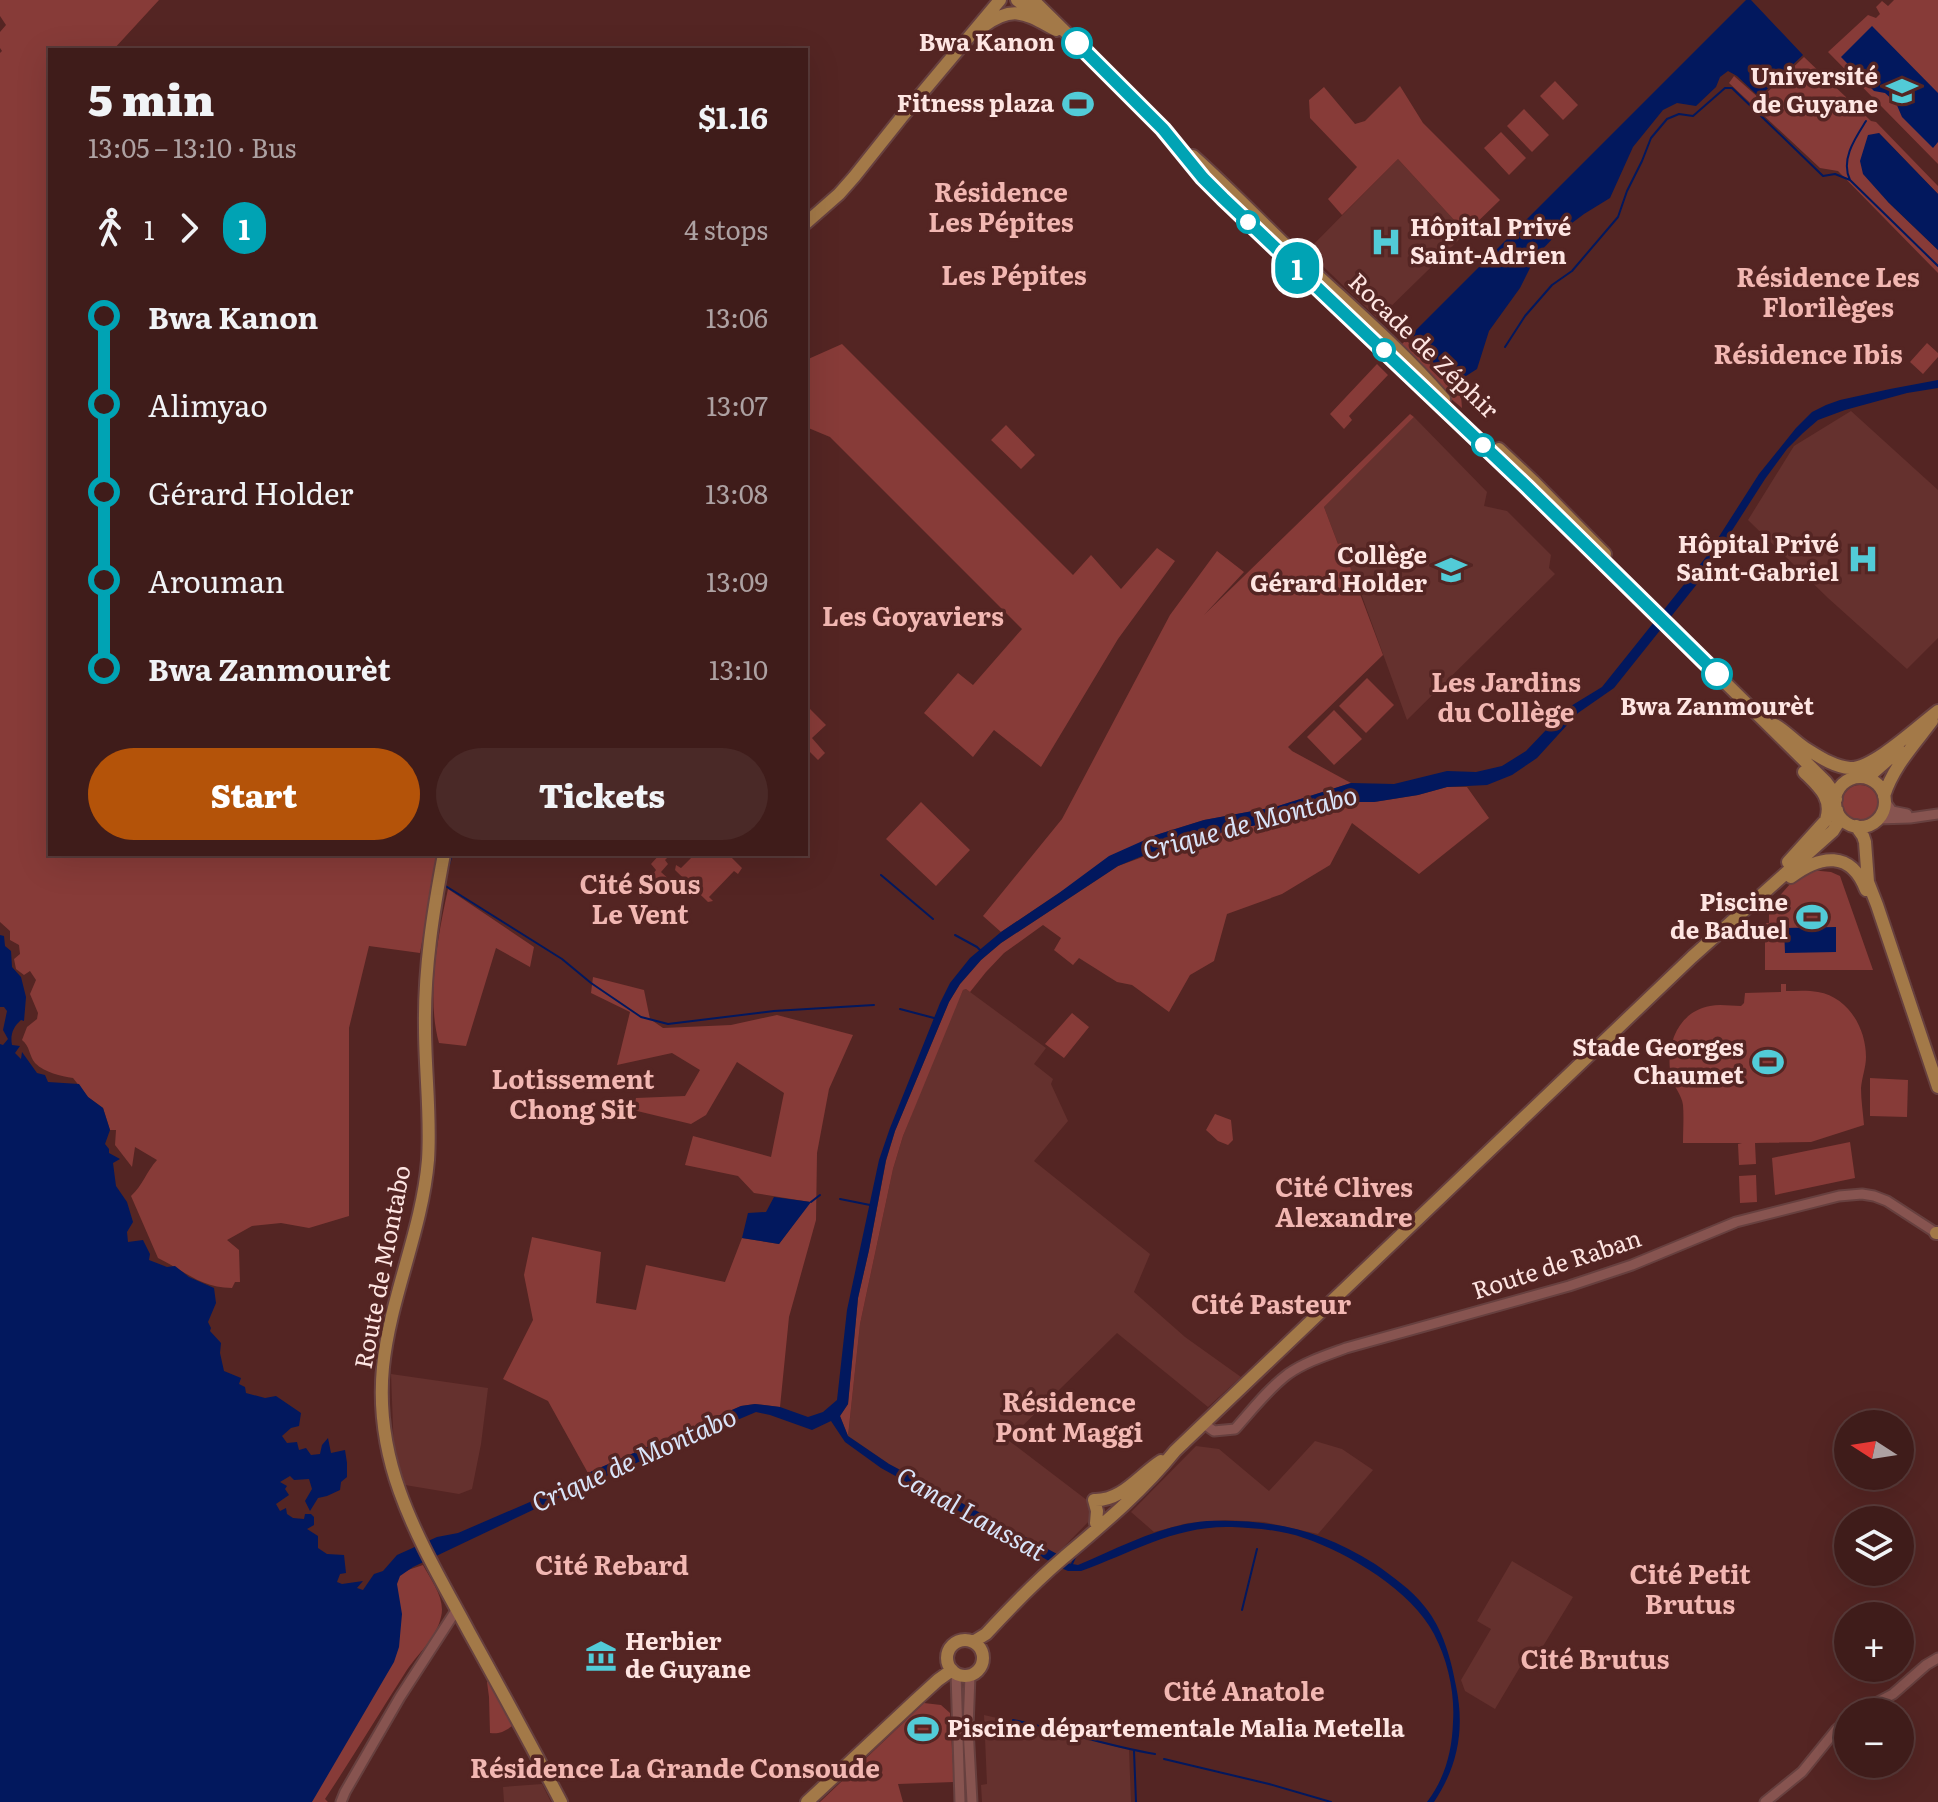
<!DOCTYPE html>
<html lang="en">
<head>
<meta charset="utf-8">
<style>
	body { margin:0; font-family:Literata,serif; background:#4a2927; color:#f1f3f6; height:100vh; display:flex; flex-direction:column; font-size:30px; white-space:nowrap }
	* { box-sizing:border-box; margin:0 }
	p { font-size:26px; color:#ada1a2 }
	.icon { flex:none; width:44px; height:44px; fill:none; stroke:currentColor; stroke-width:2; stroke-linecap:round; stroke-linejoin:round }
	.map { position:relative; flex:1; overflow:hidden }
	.side { position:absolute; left:48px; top:48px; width:760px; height:808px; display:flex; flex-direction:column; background:#3f1c1a; border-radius:0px; box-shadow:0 8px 32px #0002,0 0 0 2px #583a39 }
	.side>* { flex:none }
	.badge { padding:0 16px; border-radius:26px; font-size:28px; line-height:52px }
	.needle { width:52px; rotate:282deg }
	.tools { position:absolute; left:1834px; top:1410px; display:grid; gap:16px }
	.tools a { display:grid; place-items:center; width:80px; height:80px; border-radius:50%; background:#3f1c1a; box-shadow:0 8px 32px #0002,0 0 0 2px #583a39; font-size:40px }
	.map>.badge { position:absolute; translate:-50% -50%; box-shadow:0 0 0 4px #fff }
	.legs { display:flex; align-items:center; gap:12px; height:88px; padding:0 40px; font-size:26px }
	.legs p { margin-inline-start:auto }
	.headline { display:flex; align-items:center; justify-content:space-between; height:136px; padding:0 40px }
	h1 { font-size:44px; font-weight:800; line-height:60px }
	.action { display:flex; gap:16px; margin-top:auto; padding:16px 40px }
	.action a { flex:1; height:92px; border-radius:48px; background:#b45309; color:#fff; font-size:32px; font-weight:800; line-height:92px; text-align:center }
	.action a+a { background:#4a2927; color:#f1f3f6 }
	ul { padding:0 40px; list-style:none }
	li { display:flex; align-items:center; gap:28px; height:88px; font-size:30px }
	li i { display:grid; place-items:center; width:12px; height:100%; margin:0 10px; background:currentColor }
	li i::after { content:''; width:20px; height:20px; margin:-10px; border:6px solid; border-radius:50%; background:#3f1c1a }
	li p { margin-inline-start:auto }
	li:first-child i { background:linear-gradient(#0000 50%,currentColor 0) }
	li:last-child i { background:linear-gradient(currentColor 50%,#0000 0) }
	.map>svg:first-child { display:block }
	.built { fill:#65312e }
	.green { fill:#873b38 }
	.water { fill:#02185e }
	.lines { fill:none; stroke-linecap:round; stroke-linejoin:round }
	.stream { stroke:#02185e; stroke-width:2 }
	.minor-casing { stroke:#67403f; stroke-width:13 }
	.major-casing { stroke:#67403f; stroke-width:16 }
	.minor { stroke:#875450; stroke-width:9 }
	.major { stroke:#a37948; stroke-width:12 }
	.line-1-casing { stroke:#fff; stroke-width:18 }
	.line-1 { stroke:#00a3b4; stroke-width:12 }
	.stop-1-dot { fill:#fff; stroke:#00a3b4; stroke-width:4 }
	.labels { text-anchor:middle; stroke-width:7; stroke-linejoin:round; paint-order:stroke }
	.stop-label { font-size:24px; font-weight:bold; fill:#fee5e2; stroke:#542523; text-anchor:end }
	.poi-label { font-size:24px; font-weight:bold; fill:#fee5e2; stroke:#542523; text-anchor:end }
	.street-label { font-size:24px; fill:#fee5e2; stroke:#542523 }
	.neighbourhood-label { font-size:26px; font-weight:bold; fill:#f2b7b2; stroke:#542523 }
	.water-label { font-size:26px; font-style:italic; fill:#d9e4f9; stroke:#542523 }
</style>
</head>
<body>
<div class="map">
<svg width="1938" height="1802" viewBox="0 0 1938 1802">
	<rect width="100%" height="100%" fill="#542523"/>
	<path class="built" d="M1398 159 1466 233 1378 319 1307 251Z
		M1851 411 1938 490V638L1907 669 1828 598 1748 520 1794 446Z
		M1414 417 1487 492 1484 506 1507 511 1551 555 1549 568 1555 574 1407 720 1359 588 1338 544 1324 507Z
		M966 989 1046 1048 1034 1064 1053 1079 1051 1084 1068 1121 1034 1161 1150 1254 1134 1292 1185 1337 1241 1377 1208 1407 1117 1333 1008 1440 1092 1504 1093 1517 1057 1554 889 1464 848 1436 860 1324 893 1169 903 1136 944 1032 963 990Z
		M391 1374 488 1388 481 1444 472 1489 459 1494 405 1485 394 1453Z
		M1315 1441 1342 1449 1373 1470 1318 1534 1264 1522 1225 1520 1188 1523 1154 1532 1131 1512 1196 1446 1219 1449 1269 1491Z
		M1512 1561 1573 1597 1537 1656 1529 1652 1495 1709 1465 1691 1461 1680 1491 1629 1477 1621Z
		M984 1715 1059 1732 1129 1750 1131 1802H982L981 1785 987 1784Z
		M542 1784 551 1802H504L503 1787Z"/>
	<path class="green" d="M0 0H159L113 50H50V854H438L420 953 369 946 349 1028V1216L309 1228 281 1223 252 1226 227 1240 239 1250 240 1282H235L232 1288C201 1288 185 1271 158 1258L131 1196C143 1185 146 1172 157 1160L135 1147 132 1167 115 1145 116 1130H110L103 1108 88 1097 73 1078C61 1076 45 1073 35 1063 29 1056 30 1046 22 1040L27 1027 37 1019 38 1013 30 994 36 980 30 971 24 975 16 969 14 959 20 954 19 945 10 940V931L0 922V53L2 51 0 48V32L6 25 0 16Z
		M1894 0H1938V164L1828 52 1868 15 1876 18 1880 14 1876 7 1882 1 1888 6Z
		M1804 57 1871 121 1876 122 1938 186V194L1879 133 1888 202 1938 250V273L1838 171 1820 168 1729 83 1734 76 1760 99Z
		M1555 81 1578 105 1563 120 1540 96Z
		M1400 86 1423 123 1500 200 1466 233 1398 159 1342 215 1328 199 1357 167 1310 118 1309 100 1324 87 1355 124 1365 121Z
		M1524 109 1549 135 1532 152 1507 126Z
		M1501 132 1526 158 1509 175 1484 148Z
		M1406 340 1461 396 1462 408 1443 392 1435 379 1401 345Z
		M1927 343 1938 353V357L1923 374 1910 362Z
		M842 344 1073 575 1091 555 1121 589 1157 548 1175 561 1118 639 1041 767 994 730 973 757 924 713 958 673 973 685 1022 629 830 437 806 427V360Z
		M1377 364 1388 375 1349 416 1352 420 1344 429 1330 414Z
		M1410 414 1414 417 1324 507 1338 544 1341 543 1383 655 1288 747 1292 751 1351 783 1275 807 1204 820 1156 835 1059 893 1001 932 983 916 1062 819 1170 615 1217 551 1244 572 1204 615Z
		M1006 425 1035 455 1021 469 991 440Z
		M1367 678 1394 705 1366 733 1339 706Z
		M806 705 826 725 812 738 825 753 818 760 806 748Z
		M1334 710 1362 739 1334 765 1307 737Z
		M1842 803a18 18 0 1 1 36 0a18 18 0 1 1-36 0Z
		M1447 787H1467L1489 818 1419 874 1352 823 1330 865 1282 894 1227 914 1214 961 1190 975 1169 1012 1132 985 1117 982 1079 958 1073 965 1054 950 1061 938 1043 925 1004 953 986 972 970 992 966 989 963 990 903 1136 893 1169 860 1324 848 1436 840 1416 848 1404 858 1298 869 1250 886 1161 895 1131 949 1002 960 984 981 960 1001 943 1118 866 1187 841 1234 829 1281 821 1350 802H1374L1418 795Z
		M921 802 970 850 936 886 886 839Z
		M660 854 665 858 671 854 665 860 668 864 661 872 673 883 677 881 680 888 678 895 651 877 656 870 651 864Z
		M695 854H728L742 868 738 874 734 871 709 897 713 901 708 902 675 870 676 865 681 868Z
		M1810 870 1831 872 1840 876 1873 970H1765V923H1769V911L1779 909V900L1777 899 1790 884Z
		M448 889 534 947 530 967 496 948 466 1046 439 1043C426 997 438 935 448 889Z
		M593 977 644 990 650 1019 663 1028 731 1025 777 1015 853 1035 829 1089 817 1153 816 1220 789 1317 780 1407 755 1404 741 1406 588 1473 548 1401 503 1379 533 1320 524 1275 532 1237 601 1252 596 1303 636 1310 646 1265 725 1282 742 1238 779 1244 810 1202 754 1193 738 1176 685 1165 693 1136 771 1157 784 1093 737 1062 706 1115 691 1124 633 1110 636 1098 685 1096 700 1070 672 1053 617 1065 630 1012 591 993Z
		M1781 984H1786V991C1796 991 1808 990 1818 992 1848 997 1866 1028 1866 1057 1866 1067 1862 1077 1861 1088 1861 1100 1863 1113 1864 1125L1811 1142 1755 1143 1756 1164 1739 1165 1738 1144 1742 1143H1683C1683 1131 1684 1118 1683 1105 1682 1095 1673 1086 1671 1076 1665 1047 1677 1012 1710 1006 1720 1004 1731 1006 1741 1006L1744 1003 1745 993 1781 992Z
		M1072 1013 1089 1027 1064 1058 1045 1044Z
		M1870 1078 1908 1080 1907 1117 1870 1116Z
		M1215 1114 1231 1120 1233 1140 1228 1145 1218 1141 1206 1130Z
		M1850 1142 1855 1178 1775 1195 1772 1158Z
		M1756 1175 1757 1202 1740 1203 1739 1176Z
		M423 1565C431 1580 446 1599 441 1617 436 1639 417 1654 405 1673 378 1715 353 1757 325 1799L328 1802H266L357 1609 402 1572Z
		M490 1680 512 1726C504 1732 499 1734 490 1733L489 1697 487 1682Z
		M924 1703 941 1705 950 1713 954 1782 898 1784 903 1802H820Z"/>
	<path class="water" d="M1746 0H1751L1803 55 1762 94H1756L1737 76 1728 71 1720 77 1716 87 1696 106 1677 103 1663 110 1633 147 1610 198 1584 214 1556 235 1536 256 1520 288 1489 331 1477 369 1455 383 1413 343 1414 332Z
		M1872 26 1938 93V142L1933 148 1902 117 1896 103 1885 93 1874 91 1841 57Z
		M1879 133 1938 194V250L1888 202 1863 174 1860 161 1868 135Z
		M1938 380V388L1907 393 1845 410 1818 420 1803 433 1787 449 1765 479 1701 579 1614 688 1578 713 1537 758 1512 775 1487 785 1447 787 1418 795 1374 802H1350L1281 821 1234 829 1152 852 1118 866 1001 943 981 960 960 984 949 1002 895 1131 886 1160 869 1250 858 1298 848 1404 840 1416 848 1436 889 1464 1057 1554 1049 1561 881 1468 845 1442 831 1421 812 1430 770 1415 756 1412 594 1481 413 1567 400 1576 397 1584 402 1614 399 1647 394 1662 312 1802H0V1044L3 1045 8 1039 3 1030 7 1011 4 1007H0V935L4 936 5 946 11 951 12 967 21 977 26 997 24 1021 21 1020C13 1027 10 1035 12 1045L20 1046 15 1053 21 1059 22 1052 37 1073 45 1075 48 1082 79 1084 88 1097 103 1108 110 1130 105 1144 109 1149V1153L120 1159 113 1163 116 1186 127 1202 133 1222 127 1232 128 1242 143 1240 150 1254 149 1260 167 1267 175 1266 189 1277 214 1288 216 1303 208 1322 211 1328 210 1331 221 1343 220 1353 224 1371 241 1378 239 1384 245 1387 246 1393 265 1398 276 1396 301 1413 299 1426 291 1428 282 1436 287 1443 297 1442 299 1450 306 1448 311 1455 320 1454 322 1445 328 1438 331 1453 345 1450 347 1463V1477L341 1482 340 1490 327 1496 318 1498 310 1511 305 1501 312 1489 309 1479 294 1480 290 1476 280 1482 287 1486 285 1489 289 1495 276 1504 280 1511 286 1508 287 1514 293 1518 304 1519 305 1514H311L314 1517V1525L307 1529 318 1536V1548L327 1554 344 1555 346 1573 340 1574 337 1582 342 1584 363 1581 357 1588 363 1590 374 1574 383 1571 397 1555 437 1537 458 1533 560 1489 588 1473 741 1406 755 1404 780 1407 808 1417 823 1412 837 1400 847 1310 879 1160 890 1128 940 1003 950 983 970 958 1001 932 1059 893 1109 856 1156 835 1204 820 1275 807 1351 783 1394 784 1447 771 1476 772 1502 766 1526 751 1566 709 1602 687 1706 557 1759 474 1796 428 1812 412 1826 405 1840 400 1890 389Z
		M1836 927V952L1785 953 1784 928Z
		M774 1197 811 1202 779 1244 742 1238 748 1213 766 1212Z
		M1207 1521C1272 1519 1319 1529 1375 1564 1392 1576 1412 1590 1425 1607 1443 1629 1451 1659 1456 1686 1465 1729 1458 1766 1434 1802H1427C1445 1778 1452 1752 1453 1722 1455 1693 1448 1661 1434 1634 1412 1591 1349 1553 1304 1538 1282 1530 1255 1528 1232 1527 1176 1525 1131 1553 1081 1571H1068L1061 1568 1067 1563 1078 1565C1121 1547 1160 1525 1207 1521Z"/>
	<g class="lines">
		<path class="stream" d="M1866 121C1856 137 1840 159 1850 180L1938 266
			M1505 347 1525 316 1552 285 1572 271 1618 217 1627 191 1642 161 1651 138 1667 119 1679 114 1693 116 1725 88H1732L1823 176 1835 174 1850 180
			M447 872 452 854
			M446 875 444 885 562 959 591 983 641 1017 668 1024 774 1011 874 1005
			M881 875 933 919
			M955 935 977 947 981 951
			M900 1009 934 1018
			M840 1199 870 1205
			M811 1202 820 1195
			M1136 1503 1153 1486
			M1072 1564 1075 1557 1125 1513
			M1242 1610 1257 1549
			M1013 1720C1061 1730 1107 1746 1155 1754
			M1134 1751 1136 1802
			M1164 1759 1269 1784 1331 1802"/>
		<defs>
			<path id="minor" d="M1885 801 1892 811 1907 814
				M1877 819 1910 818 1938 814
				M1204 1424 1214 1431 1235 1429C1252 1410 1268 1389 1288 1374 1305 1362 1327 1355 1346 1348L1569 1286 1632 1265 1736 1222 1839 1196 1862 1194 1874 1196 1887 1201 1938 1234
				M956 1673 960 1802
				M970 1675 968 1728 972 1802
				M1859 1712 1893 1694 1926 1665 1938 1658
				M341 1802 345 1792 400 1697 457 1609
				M1765 1802 1802 1772 1836 1730 1848 1719"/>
			<path id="major" d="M1017 0 1037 15
				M1033 0 1168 133
				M984 26C1014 4 1026 14 1056 30
				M1163 129 1203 178 1527 487 1826 782 1832 790 1836 799
				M1193 156C1231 190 1266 227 1303 262 1351 307 1401 349 1444 399
				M806 223 839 194 854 177 901 118 1000 0
				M1499 449 1533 481 1605 554
				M1775 725C1786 731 1794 741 1805 748 1818 756 1834 767 1850 768 1873 769 1918 726 1938 711
				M1864 777 1874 772 1899 750
				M1835 802a25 25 0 1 1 50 0a25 25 0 1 1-50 0Z
				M1884 796C1893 767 1914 745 1932 721
				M1856 826 1863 836 1865 842 1868 882 1877 905 1938 1087
				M444 854C433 912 424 969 425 1028 425 1072 431 1116 428 1160 422 1231 390 1297 383 1367 373 1469 423 1546 469 1632 500 1688 531 1745 561 1802
				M1788 862 1826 820C1833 798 1819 787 1804 772
				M1791 877C1820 855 1851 850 1866 890
				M1936 1233H1938
				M1096 1523 1097 1511 1094 1500C1122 1501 1139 1475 1161 1461
				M947 1658a18 18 0 1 1 36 0a18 18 0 1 1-36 0Z
				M973 1642 986 1634C1010 1608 1035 1582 1062 1559 1102 1525 1142 1492 1175 1451L1692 957 1833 831 1838 823 1837 810
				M807 1802 915 1701 938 1680 952 1670"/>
		</defs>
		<use href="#minor" class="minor-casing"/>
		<use href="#major" class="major-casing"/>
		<use href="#minor" class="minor"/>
		<use href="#major" class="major"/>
	</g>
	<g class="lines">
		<defs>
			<path id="line-1" d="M1077 43 1163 129 1203 178 1223 198 1527 487 1717 674"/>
		</defs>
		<use href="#line-1" class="line-1-casing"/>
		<use href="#line-1" class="line-1"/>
	</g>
	<defs>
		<symbol id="university-bare" viewBox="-9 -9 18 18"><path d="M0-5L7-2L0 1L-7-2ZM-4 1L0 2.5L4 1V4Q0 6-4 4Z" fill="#52cbd7" stroke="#542523" stroke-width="2.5" paint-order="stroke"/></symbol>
		<symbol id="stadium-bare" viewBox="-9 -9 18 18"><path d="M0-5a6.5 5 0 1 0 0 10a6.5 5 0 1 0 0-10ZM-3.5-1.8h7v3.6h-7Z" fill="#52cbd7" stroke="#542523" stroke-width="2.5" paint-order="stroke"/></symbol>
		<symbol id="hospital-bare" viewBox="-9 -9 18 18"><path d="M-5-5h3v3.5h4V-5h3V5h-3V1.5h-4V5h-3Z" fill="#52cbd7" stroke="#542523" stroke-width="2.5" paint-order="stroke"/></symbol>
		<symbol id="school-bare" viewBox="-9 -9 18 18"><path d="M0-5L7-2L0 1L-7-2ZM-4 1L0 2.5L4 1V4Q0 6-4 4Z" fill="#52cbd7" stroke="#542523" stroke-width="2.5" paint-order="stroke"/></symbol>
		<symbol id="museum-bare" viewBox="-9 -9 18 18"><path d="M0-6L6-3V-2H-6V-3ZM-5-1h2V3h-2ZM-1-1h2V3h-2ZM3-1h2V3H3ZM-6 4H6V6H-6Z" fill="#52cbd7" stroke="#542523" stroke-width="2.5" paint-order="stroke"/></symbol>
	</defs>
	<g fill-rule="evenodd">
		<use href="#university-bare" x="1880" y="69" width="44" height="44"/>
		<use href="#stadium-bare" x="1056" y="82" width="44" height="44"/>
		<use href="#hospital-bare" x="1364" y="220" width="44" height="44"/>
		<use href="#hospital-bare" x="1841" y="537" width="44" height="44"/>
		<use href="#school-bare" x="1429" y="548" width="44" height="44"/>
		<use href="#stadium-bare" x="1790" y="895" width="44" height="44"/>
		<use href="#stadium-bare" x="1746" y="1040" width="44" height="44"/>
		<use href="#museum-bare" x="579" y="1634" width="44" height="44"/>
		<use href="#stadium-bare" x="901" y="1707" width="44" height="44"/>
	</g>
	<g class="stop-1-dot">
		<circle cx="1077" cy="43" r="14"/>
		<circle cx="1248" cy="222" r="10"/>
		<circle cx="1384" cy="350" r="10"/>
		<circle cx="1483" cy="445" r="10"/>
		<circle cx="1717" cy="674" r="14"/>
	</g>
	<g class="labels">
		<g class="stop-label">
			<text x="1055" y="51">Bwa Kanon</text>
			<text x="1717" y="715" text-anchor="middle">Bwa Zanmourèt</text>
		</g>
		<g class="poi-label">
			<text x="1878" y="85">Université<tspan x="1878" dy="28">de Guyane</tspan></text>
			<text x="1054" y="112">Fitness plaza</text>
			<text x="1410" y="236" text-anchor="start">Hôpital Privé<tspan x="1410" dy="28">Saint-Adrien</tspan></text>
			<text x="1839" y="553">Hôpital Privé<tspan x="1839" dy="28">Saint-Gabriel</tspan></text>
			<text x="1427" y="564">Collège<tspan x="1427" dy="28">Gérard Holder</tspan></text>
			<text x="1788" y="911">Piscine<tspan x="1788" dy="28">de Baduel</tspan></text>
			<text x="1744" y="1056">Stade Georges<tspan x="1744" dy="28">Chaumet</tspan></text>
			<text x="625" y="1650" text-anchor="start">Herbier<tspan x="625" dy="28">de Guyane</tspan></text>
			<text x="947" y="1737" text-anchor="start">Piscine départementale Malia Metella</text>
		</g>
		<g class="street-label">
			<text transform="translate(1423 346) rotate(44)" y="8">Rocade de Zéphir</text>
			<text transform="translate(1557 1265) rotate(-18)" y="8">Route de Raban</text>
			<text transform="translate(383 1267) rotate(-79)" y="8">Route de Montabo</text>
		</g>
		<g class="neighbourhood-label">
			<text x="1001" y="202">Résidence<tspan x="1001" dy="30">Les Pépites</tspan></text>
			<text x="1014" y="285">Les Pépites</text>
			<text x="1828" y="287">Résidence Les<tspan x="1828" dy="30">Florilèges</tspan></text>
			<text x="1808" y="364">Résidence Ibis</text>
			<text x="913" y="626">Les Goyaviers</text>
			<text x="1506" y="692">Les Jardins<tspan x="1506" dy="30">du Collège</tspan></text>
			<text x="640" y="894">Cité Sous<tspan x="640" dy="30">Le Vent</tspan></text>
			<text x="573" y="1089">Lotissement<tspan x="573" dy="30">Chong Sit</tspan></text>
			<text x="1344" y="1197">Cité Clives<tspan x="1344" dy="30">Alexandre</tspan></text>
			<text x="1271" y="1314">Cité Pasteur</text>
			<text x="1069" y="1412">Résidence<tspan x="1069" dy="30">Pont Maggi</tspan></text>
			<text x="612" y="1575">Cité Rebard</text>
			<text x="1690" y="1584">Cité Petit<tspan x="1690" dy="30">Brutus</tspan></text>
			<text x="1595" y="1669">Cité Brutus</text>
			<text x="1244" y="1701">Cité Anatole</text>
			<text x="675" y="1778">Résidence La Grande Consoude</text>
		</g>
		<g class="water-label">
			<text transform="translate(1250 823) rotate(-15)" y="9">Crique de Montabo</text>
			<text transform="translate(634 1460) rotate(-24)" y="9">Crique de Montabo</text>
			<text transform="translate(971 1514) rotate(29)" y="9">Canal Laussat</text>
		</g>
	</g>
</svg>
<div class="tools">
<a><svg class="needle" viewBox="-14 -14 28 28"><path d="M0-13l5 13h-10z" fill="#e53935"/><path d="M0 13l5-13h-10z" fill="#ada1a2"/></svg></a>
<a><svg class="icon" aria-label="layers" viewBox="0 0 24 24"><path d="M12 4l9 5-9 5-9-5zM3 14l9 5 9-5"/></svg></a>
<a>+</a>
<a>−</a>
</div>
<b class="badge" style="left:1297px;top:268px;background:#00a3b4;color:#fff">1</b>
<section class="side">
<div class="headline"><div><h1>5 min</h1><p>13:05 – 13:10 · Bus</p></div><b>$1.16</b></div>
<div class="legs"><svg class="icon" aria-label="walk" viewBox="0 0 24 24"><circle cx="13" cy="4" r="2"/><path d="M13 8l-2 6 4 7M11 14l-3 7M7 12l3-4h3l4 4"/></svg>1<svg class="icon" aria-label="forward" viewBox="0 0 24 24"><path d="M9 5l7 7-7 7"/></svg><b class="badge" style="background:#00a3b4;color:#fff">1</b><p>4 stops</p></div>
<ul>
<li><i style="color:#00a3b4"></i><b>Bwa Kanon</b><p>13:06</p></li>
<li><i style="color:#00a3b4"></i><span>Alimyao</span><p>13:07</p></li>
<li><i style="color:#00a3b4"></i><span>Gérard Holder</span><p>13:08</p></li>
<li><i style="color:#00a3b4"></i><span>Arouman</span><p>13:09</p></li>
<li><i style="color:#00a3b4"></i><b>Bwa Zanmourèt</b><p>13:10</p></li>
</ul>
<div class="action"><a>Start</a><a>Tickets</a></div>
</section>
</div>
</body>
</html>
